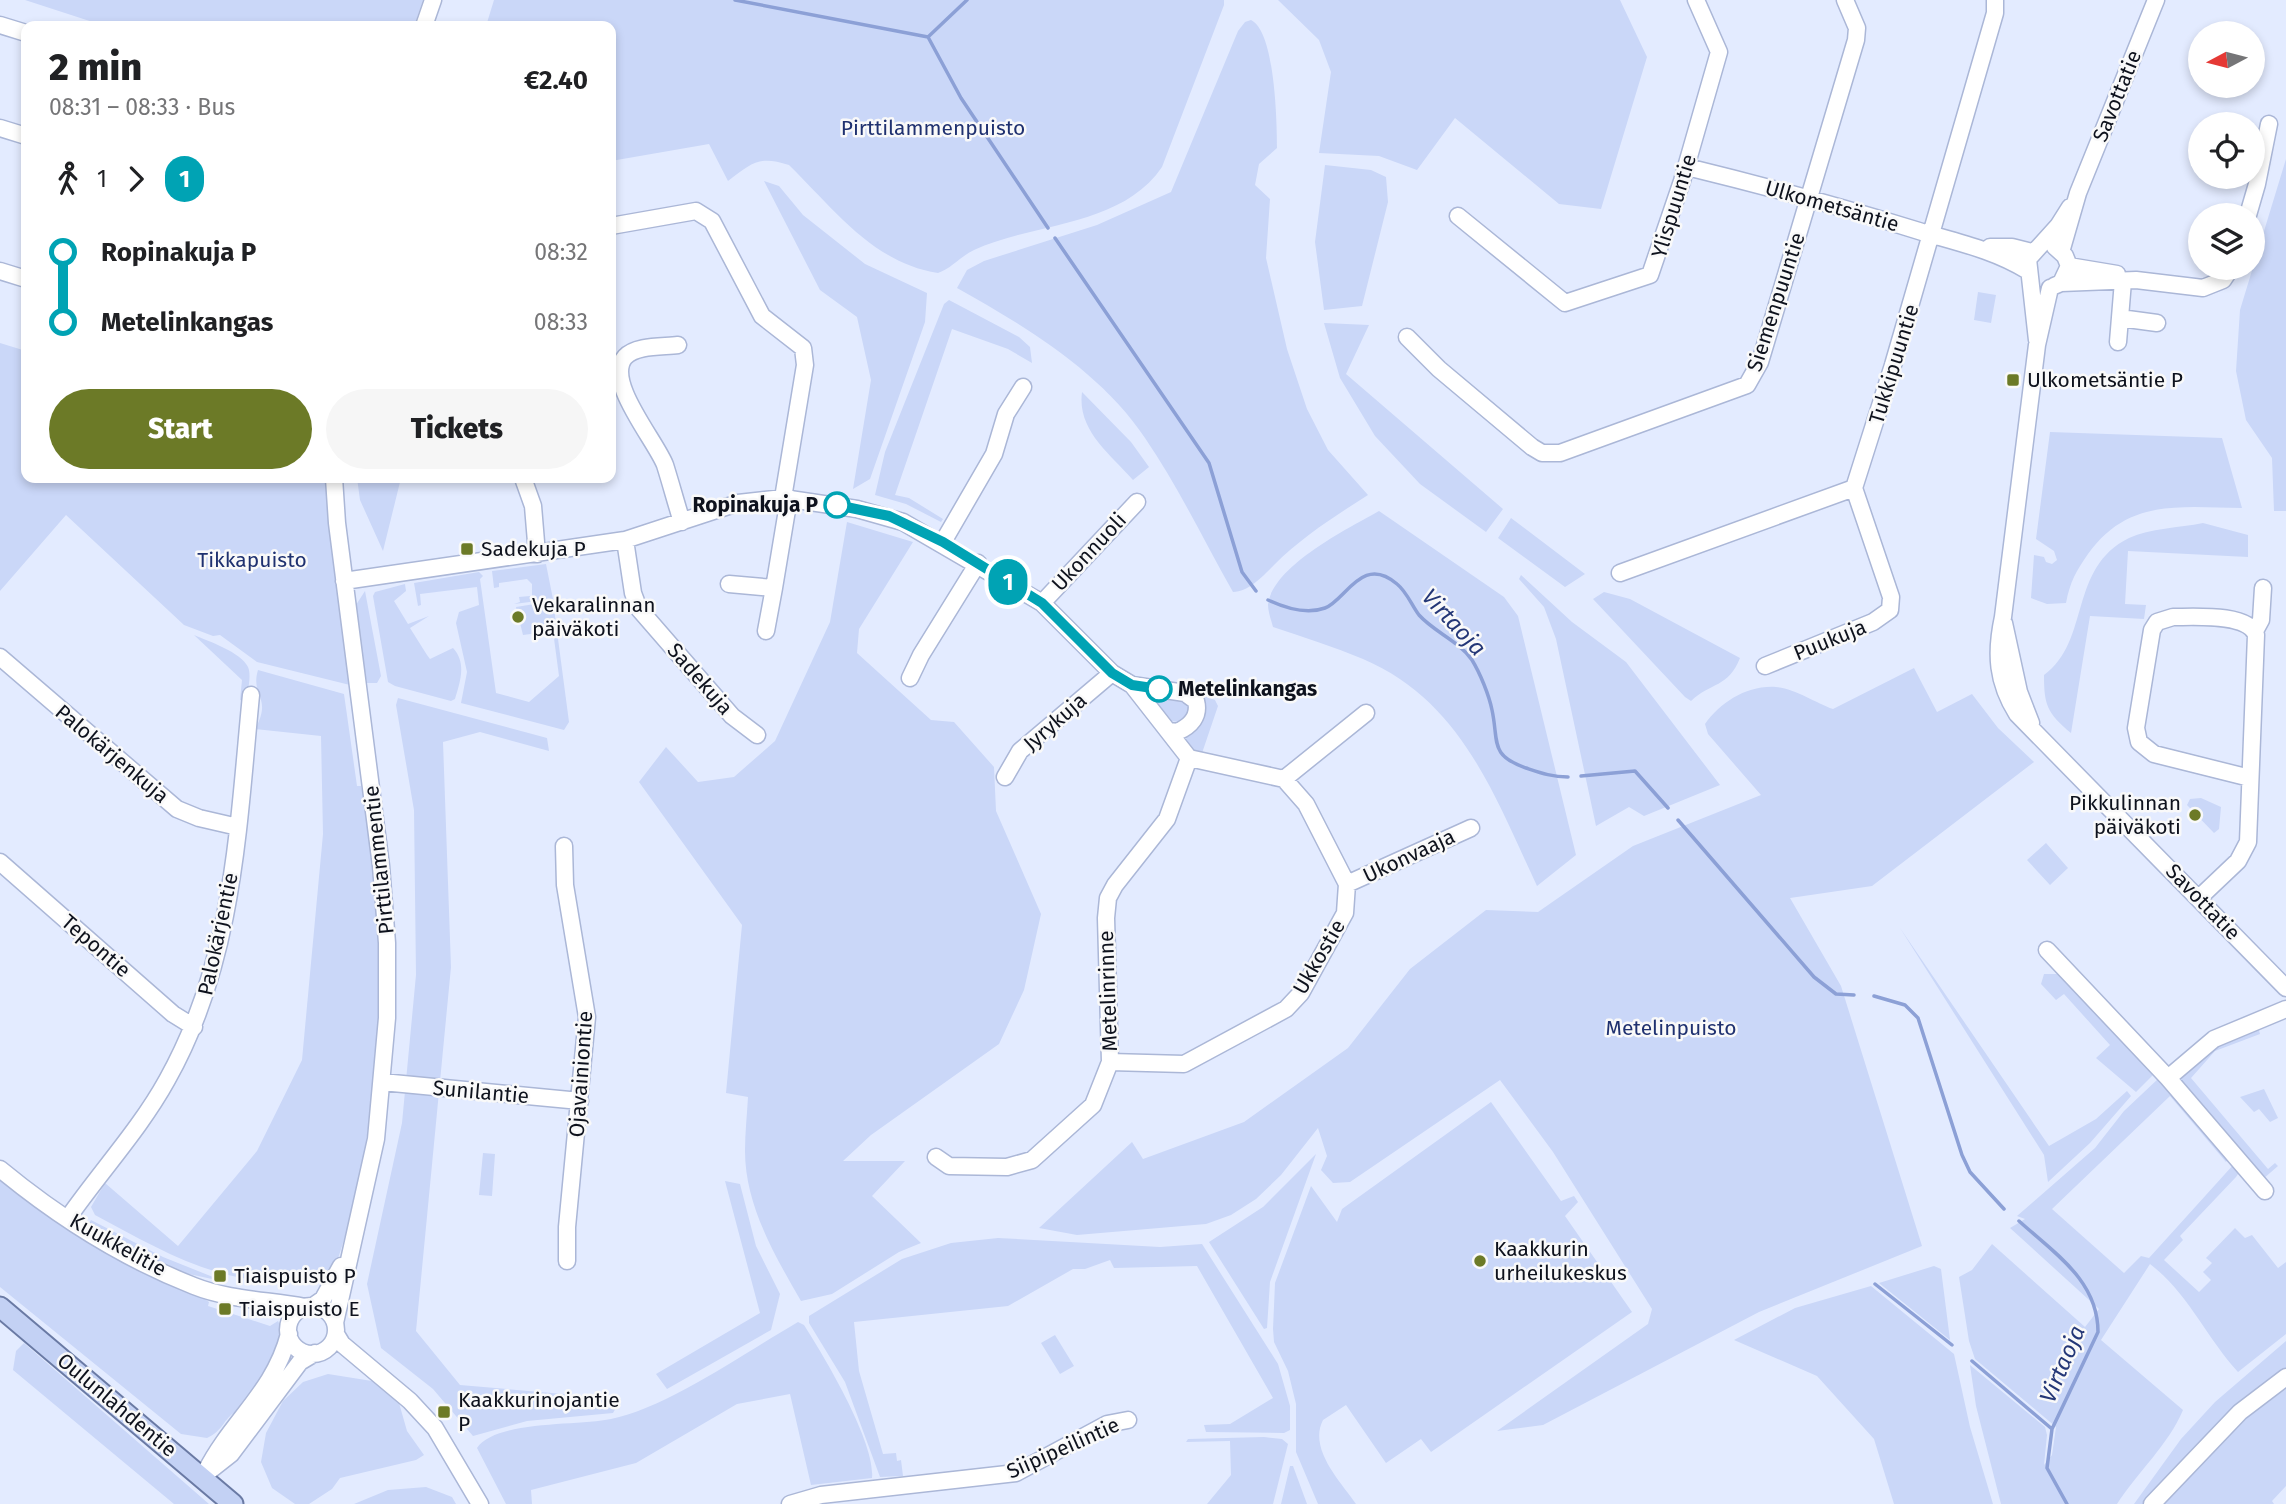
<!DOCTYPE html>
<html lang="en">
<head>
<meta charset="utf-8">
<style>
	body { margin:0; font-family:"Fira Sans",sans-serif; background:#f6f6f6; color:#202124; height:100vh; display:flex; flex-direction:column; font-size:26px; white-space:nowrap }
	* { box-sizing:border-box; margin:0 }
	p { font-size:23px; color:#757577 }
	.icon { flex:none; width:38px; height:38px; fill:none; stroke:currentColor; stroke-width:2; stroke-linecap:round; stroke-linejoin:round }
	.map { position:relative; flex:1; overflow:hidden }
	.panel { position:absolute; left:21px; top:21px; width:595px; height:462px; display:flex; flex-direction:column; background:#fff; border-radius:14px; box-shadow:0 4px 10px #0003 }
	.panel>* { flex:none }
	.badge { padding:0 14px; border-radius:23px; font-size:24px; line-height:46px }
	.needle { width:46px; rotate:263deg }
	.controls { position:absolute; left:2188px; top:21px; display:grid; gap:14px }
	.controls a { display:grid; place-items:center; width:77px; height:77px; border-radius:50%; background:#fff; box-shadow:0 4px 10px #0003; font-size:35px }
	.map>.badge { position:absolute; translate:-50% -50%; box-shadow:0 0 0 4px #fff }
	.legs { display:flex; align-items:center; gap:10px; height:77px; padding:0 28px; font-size:23px }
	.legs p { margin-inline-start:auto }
	.overview { display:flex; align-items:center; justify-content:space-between; height:119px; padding:0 28px }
	h1 { font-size:38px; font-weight:800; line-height:52px }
	.button { display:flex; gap:14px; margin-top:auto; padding:14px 28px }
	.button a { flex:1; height:80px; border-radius:42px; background:#6c7a27; color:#fff; font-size:28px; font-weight:800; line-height:80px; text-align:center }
	.button a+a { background:#f6f6f6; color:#202124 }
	ul { padding:0 28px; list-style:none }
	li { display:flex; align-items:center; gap:24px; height:70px; font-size:26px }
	li i { display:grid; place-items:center; width:10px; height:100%; margin:0 9px; background:currentColor }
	li i::after { content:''; width:18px; height:18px; margin:-9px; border:5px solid; border-radius:50%; background:#fff }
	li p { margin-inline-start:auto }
	li:first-child i { background:linear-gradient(#0000 50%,currentColor 0) }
	li:last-child i { background:linear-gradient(currentColor 50%,#0000 0) }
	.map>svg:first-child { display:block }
	.green { fill:#cad7f8 }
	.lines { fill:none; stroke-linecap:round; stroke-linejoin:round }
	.stream { stroke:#8ca0d6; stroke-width:3.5 }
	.minor-casing { stroke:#abb7d7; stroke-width:19 }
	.major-casing { stroke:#6a7aa4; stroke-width:23 }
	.minor { stroke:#fff; stroke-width:16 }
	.major { stroke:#c3d1f4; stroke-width:19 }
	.line-1-casing { stroke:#fff; stroke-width:16 }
	.line-1 { stroke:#00a3b4; stroke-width:10 }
	.poi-dot { fill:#6c7a27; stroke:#f9f9f9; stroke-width:2.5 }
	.stop-1-dot { fill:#fff; stroke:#00a3b4; stroke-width:3.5 }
	.labels { text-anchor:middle; stroke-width:5; stroke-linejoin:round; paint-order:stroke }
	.street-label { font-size:21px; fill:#0e121d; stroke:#f9f9f9 }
	.park-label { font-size:21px; fill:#1f3170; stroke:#f9f9f9 }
	.poi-label { font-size:21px; fill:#0e121d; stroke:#f9f9f9; text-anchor:start }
	.stop-label { font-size:21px; font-weight:bold; fill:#0e121d; stroke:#f9f9f9; text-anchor:end }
	.water-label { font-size:23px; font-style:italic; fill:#243777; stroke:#f9f9f9 }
</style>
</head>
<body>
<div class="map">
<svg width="2286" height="1504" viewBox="0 0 2286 1504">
	<rect width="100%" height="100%" fill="#e3ebff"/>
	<path class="green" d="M25 0H423L414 26H105Z
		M494 0H1224V5L1162 167C1121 227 1035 222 974 250 961 256 952 268 938 273 873 263 834 209 789 165 759 155 752 163 728 181L709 144 611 161V26H486Z
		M1278 0H1620L1647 57 1601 209 1559 204 1455 118 1417 170 1379 156 1319 153 1331 72 1319 40Z
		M1251 20C1275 31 1277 122 1277 148L1259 164 1255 185 1270 199 1266 258 1287 349 1307 409 1328 450 1368 495C1335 516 1302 537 1274 565 1264 575 1249 592 1233 592 1204 541 1178 486 1145 438 1101 372 1025 326 957 288L967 270 984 261 1097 225 1171 192 1238 31 1245 22Z
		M2286 159V511H2274L2272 458 2246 420 2236 371 2240 310Z
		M1325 165 1371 170 1386 177 1388 202 1362 306 1324 310 1315 242Z
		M764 181 779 186 803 215 865 264 927 293 925 322 870 479 853 489 871 380 857 317 820 290Z
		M1978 292 1996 295 1991 323 1974 320Z
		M949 300 1019 337 1030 347 1032 363 1008 349 952 329 895 495 909 498 943 519 941 522 906 504 875 495 885 452 944 304Z
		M1324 323 1369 325 1346 374 1503 509 1486 532 1420 484 1375 436 1340 378Z
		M0 343 26 351V478H328L350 685 257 662 220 635 213 636 184 625 66 515 0 591Z
		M1082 392 1131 442 1149 467 1133 480C1109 453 1077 430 1082 392Z
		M2050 432 2222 438 2242 508C2181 507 2128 498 2088 554 2076 571 2070 582 2066 603L2047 604 2031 598 2034 555 2044 557 2046 562 2052 564 2057 560 2054 551 2036 539Z
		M357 478H401L383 551 360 500Z
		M1379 511 1504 597 1518 616 1576 855 1537 886C1495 797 1462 701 1363 659 1334 647 1303 637 1273 627 1271 620 1268 611 1268 605 1272 566 1349 528 1379 511Z
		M1511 518 1585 574 1565 587 1498 538Z
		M847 522 913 542 859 629 857 653 931 720 954 722 994 767 996 811 1041 914 1024 990 999 1044 871 1135 843 1161H905L872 1196 921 1243 899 1252 832 1294 801 1301C775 1256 745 1205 745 1151 745 1133 747 1115 748 1097L726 1093 742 925 639 782 666 747 698 782 734 777 775 741 830 622Z
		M2203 523 2248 535V557L2128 551 2125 604 2146 605 2144 619 2090 616 2071 733C2047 713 2044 705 2044 675 2091 641 2068 568 2129 538 2150 528 2179 528 2203 523Z
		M546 564 553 599 514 604 520 602 519 597 530 596 532 599V584L527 579 499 583V587L494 588 492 571Z
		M479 572 483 576 480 579 496 693 529 702 559 676 553 631 523 635 516 607 553 601 569 722 564 730 461 703 467 672 456 623 459 612 479 605 477 587 420 594 421 605 418 606 414 583Z
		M1521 575 1572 622 1626 662 1720 785 1644 816 1629 807 1596 826 1556 639 1544 607 1519 579Z
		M405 584 406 591 394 601 408 624 429 616 410 628 427 655 430 659 453 648C467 663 460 682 455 699L451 701 395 686 388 682 373 596 375 592Z
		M365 591 381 676 377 683H367L354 608Z
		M1604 592 1630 599 1740 658C1728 688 1711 682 1691 701L1685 697 1593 599Z
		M194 635C208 641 241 652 248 667 252 676 247 693 246 702L240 700 242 680Z
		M1914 668 1937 712 1972 694 1998 728 2034 762 1872 886 1790 898 1841 986 1922 1246 1759 1312 1543 1425 1497 1431 1648 1324 1652 1309 1553 1152 1500 1080 1350 1182 1333 1183 1321 1170 1327 1156 1318 1128 1281 1175 1256 1199 1231 1215 1206 1224 1077 1235 1039 1228 1132 1142 1143 1159 1244 1122 1348 1048 1410 969 1486 910 1538 912 1633 846 1761 795 1708 734 1705 724C1721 702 1747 685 1776 687 1794 688 1816 703 1833 709Z
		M258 670 344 694 357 786H361C379 856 383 931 381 1003 381 1022 375 1042 374 1061 369 1144 359 1201 331 1279 305 1274 281 1283 255 1280 197 1273 146 1242 95 1215L91 1207 105 1183 178 1246 257 1151 302 1060 323 834 321 736 255 729C273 697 250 696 258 670Z
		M1196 692 1215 700 1218 706 1201 756 1191 750 1186 740Z
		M1149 695 1186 701 1190 713 1181 722 1169 721Z
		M398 698 547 738 549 751 480 732 443 742 451 967 416 1331 460 1385 621 1399 613 1413 527 1421 473 1436 433 1389 381 1348 367 1284 402 1123 416 975 414 810 396 705Z
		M2201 798 2221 807 2219 829 2214 833 2187 805 2190 799Z
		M2046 843 2068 868 2050 885 2027 860Z
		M1900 928 2049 1146 2096 1119 2127 1091 2131 1096 2090 1143 2048 1182 2044 1155Z
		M2044 974H2062L2154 1074 2136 1092 2096 1058 2110 1045 2064 994 2056 1000 2041 984Z
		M2258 1027 2260 1034 2215 1051 2191 1078 2268 1169 2275 1163 2278 1166 2263 1179 2181 1084V1079L2207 1051Z
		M2159 1078 2228 1159 2226 1162 2170 1096 2052 1209 2124 1273 2141 1256 2149 1258 2234 1164 2240 1171 2236 1177 2180 1236 2183 1240 2164 1260 2199 1292 2211 1280 2203 1272 2212 1263 2206 1258 2235 1228 2245 1238 2252 1235 2278 1268 2286 1262V1334L2238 1372C2206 1337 2188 1293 2150 1264L2101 1340 2183 1410C2169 1444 2137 1473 2117 1504H2001L1976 1406 1970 1365 2045 1427 2047 1435 2044 1465 2052 1455 2056 1427 1975 1359 1969 1341 1959 1277 1972 1270 1992 1244 2085 1327 2099 1309 2010 1228 2025 1219 2017 1216 2095 1148 2124 1111Z
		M2264 1089 2278 1118 2270 1122 2259 1109 2254 1112 2240 1097Z
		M1491 1102 1561 1201 1574 1196 1578 1202 1565 1216 1632 1312 1431 1452 1421 1439 1386 1463 1346 1405 1323 1420C1308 1449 1341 1482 1356 1504H1318L1296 1452V1404L1288 1371 1274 1342 1273 1329 1275 1283 1311 1186 1337 1222 1342 1209Z
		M483 1153 495 1154 492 1196 479 1195Z
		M1316 1154 1270 1282 1267 1328 1264 1329 1209 1242 1263 1207Z
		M0 1178 194 1292 209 1302 208 1306 270 1326 278 1321C294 1349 255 1388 239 1410 224 1416 224 1431 207 1438L181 1434 0 1287Z
		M725 1181 740 1184 756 1246 780 1294 771 1330 667 1389 656 1374 760 1313Z
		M91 1220 163 1257 213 1277 212 1279 175 1271 95 1229 88 1224Z
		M998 1238 1160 1247 1202 1244 1278 1364 1290 1406V1430L1284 1433 1206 1432 1204 1425 1230 1424 1273 1398 1197 1266 1114 1268 1110 1260 1085 1269H1073L1008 1306 854 1322 859 1371 883 1454 896 1453 897 1461 901 1460 903 1476 880 1477 845 1382 809 1323V1316L902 1259 951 1243Z
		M1934 1266 1941 1269 1950 1340 1879 1283Z
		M1871 1286 1954 1354 1970 1427 1993 1504H1894L1874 1439 1817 1376 1734 1340 1795 1308Z
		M798 1322 804 1325C824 1356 876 1443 872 1478L811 1485 790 1394 737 1404 636 1463 531 1490 532 1504H506L477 1448C496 1420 579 1426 611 1419 665 1409 748 1351 798 1322Z
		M1055 1335 1074 1366 1060 1374 1041 1343Z
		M2286 1341V1371L2146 1504H2134L2181 1439 2215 1402Z
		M24 1343 209 1504H174L13 1370 16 1351Z
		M328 1374 372 1381 399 1403 407 1431 424 1455 416 1460 340 1478 332 1489 309 1504H295L272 1488 261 1462 266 1433 283 1401 303 1382Z
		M2286 1389V1486L2272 1501 2274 1504H2164L2249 1416Z
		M1264 1437 1282 1439 1288 1444 1273 1504H1207L1231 1475 1230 1441 1186 1442 1188 1439Z
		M1290 1466H1293L1307 1504H1281Z
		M426 1487 452 1497 456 1504H354L388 1490Z"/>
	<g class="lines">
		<path class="stream" d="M735 0 928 37
			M967 0 928 37 961 98 1048 228
			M1055 238 1209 463 1242 572 1256 591
			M1268 600C1285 608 1306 615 1325 608 1346 600 1362 554 1397 584 1407 592 1412 606 1419 615 1434 632 1459 641 1472 660 1480 673 1489 695 1492 710 1499 742 1489 755 1526 768 1541 773 1552 777 1568 777
			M1581 776 1635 771 1668 808
			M1678 820 1814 977 1836 994 1854 995
			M1874 996 1905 1005 1918 1018 1962 1155 1970 1172 2004 1209
			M2019 1221C2054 1253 2098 1280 2098 1332L2052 1429 2047 1468 2067 1504
			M1875 1284 1952 1345
			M1972 1361 2052 1429"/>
		<defs>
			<path id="minor" d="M0 25 26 33
				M424 26 433 0
				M0 128 26 136
				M1687 167C1765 186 1842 207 1919 231 1956 242 1994 250 2028 271
				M2248 215 2257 184 2269 124
				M1458 216 1565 303 1650 275 1682 181 1719 52 1696 0
				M611 226 696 211 712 221 762 316 803 348 805 365 783 498
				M1990 247H2012L2032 252
				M2061 252 2078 193 2156 0
				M2069 266 2117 274
				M0 271 26 279
				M2061 283 2136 280 2203 288 2223 280 2231 268
				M2054 286 2061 283 2069 266 2065 256 2055 247
				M2050 288 2037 345 2003 617C1995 654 1997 682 2017 714L2286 988
				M2120 318 2157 323
				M1407 337 1439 369 1532 447 1542 453H1560L1747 385 1760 362 1856 40 1857 28 1845 0
				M2037 340 2028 259 2058 226 2070 207
				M2118 342 2123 281
				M678 345C663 347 636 345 625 357 604 381 656 441 665 465 671 484 676 503 682 522
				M334 478 337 523 381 866 387 943V1018L376 1139 335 1323
				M523 478 533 506 537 554
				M625 540 633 593 639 609 732 716 757 735
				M943 542 994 454 1006 414 1023 387
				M1620 573 1854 488 1893 365 1995 13V0
				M344 581 625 540 738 503 783 498 857 509 903 522 1042 603 1112 673 1132 685 1189 758 1284 779 1306 804 1347 884 1345 913 1301 993 1286 1009 1184 1064 1110 1062
				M729 584 774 588 789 498
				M1042 603 1137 502
				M2004 623 2019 692 2031 723
				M766 631 774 588
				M2255 631 2261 620 2263 588
				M0 657 177 809 199 818 238 827
				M1765 666 1873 622 1890 610 1891 597 1854 488
				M910 678 921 655 978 563
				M1132 685 1185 693 1196 701C1200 716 1191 726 1177 732L1169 731
				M1005 777 1020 751 1112 673
				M1284 779 1366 713
				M564 846 565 885 587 1017 567 1227V1261
				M0 862 173 1014 194 1027
				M1347 884 1471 828
				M2199 898 2238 861 2248 842 2256 635C2248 613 2195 617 2173 617L2157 622 2152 630 2136 728 2139 742 2154 754 2250 778
				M2047 950 2168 1078 2265 1191
				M2168 1078 2214 1039 2286 1009
				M382 1082 580 1101
				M936 1157 949 1166 1007 1167 1032 1160 1093 1105 1110 1062 1106 918 1108 898 1115 885 1167 819 1189 758
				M0 1169C57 1216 125 1259 194 1286 229 1300 269 1300 305 1307
				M68 1218C100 1172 140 1129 167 1080 234 961 238 827 251 695
				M313 1306 323 1299 341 1266
				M288 1330a24 24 0 1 1 48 0a24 24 0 1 1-48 0Z
				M336 1334 342 1344 410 1401 435 1428 480 1504
				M206 1471C232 1420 274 1392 289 1334
				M203 1476 231 1454 300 1362 315 1353
				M790 1504 821 1495 1016 1473 1107 1424 1128 1420
				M2152 1504 2240 1412 2286 1377"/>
			<path id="major" d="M0 1307 233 1504"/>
		</defs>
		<use href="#minor" class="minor-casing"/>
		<use href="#major" class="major-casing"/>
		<use href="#minor" class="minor"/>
		<use href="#major" class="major"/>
	</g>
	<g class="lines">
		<defs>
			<path id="line-1" d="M837 505 889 516 943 542 1042 603 1112 673 1132 685 1159 689"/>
		</defs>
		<use href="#line-1" class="line-1-casing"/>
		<use href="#line-1" class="line-1"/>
	</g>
	<g class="poi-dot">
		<rect x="2006" y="373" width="14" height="14" rx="3.5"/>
		<rect x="460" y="542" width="14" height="14" rx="3.5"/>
		<circle cx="518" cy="617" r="7"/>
		<circle cx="2195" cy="815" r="7"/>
		<circle cx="1480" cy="1261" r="7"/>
		<rect x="213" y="1269" width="14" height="14" rx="3.5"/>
		<rect x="218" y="1302" width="14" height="14" rx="3.5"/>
		<rect x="437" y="1405" width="14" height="14" rx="3.5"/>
	</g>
	<g class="stop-1-dot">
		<circle cx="837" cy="505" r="12"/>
		<circle cx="1159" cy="689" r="12"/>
	</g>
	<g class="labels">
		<g class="street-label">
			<text transform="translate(2117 96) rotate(-68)" y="7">Savottatie</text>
			<text transform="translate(1674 206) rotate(-73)" y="7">Ylispuuntie</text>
			<text transform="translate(1832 206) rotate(16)" y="7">Ulkometsäntie</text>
			<text transform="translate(1776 302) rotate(-72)" y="7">Siemenpuuntie</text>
			<text transform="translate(1894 364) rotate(-73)" y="7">Tukkipuuntie</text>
			<text transform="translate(1089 552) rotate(-47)" y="7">Ukonnuoli</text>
			<text transform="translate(1830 640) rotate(-22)" y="7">Puukuja</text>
			<text transform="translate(700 679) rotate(49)" y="7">Sadekuja</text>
			<text transform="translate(1055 722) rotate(-41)" y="7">Jyrykuja</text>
			<text transform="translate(112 754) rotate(40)" y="7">Palokärjenkuja</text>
			<text transform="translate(1409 856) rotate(-25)" y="7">Ukonvaaja</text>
			<text transform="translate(379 860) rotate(-96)" y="7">Pirttilammentie</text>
			<text transform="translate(2203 902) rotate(46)" y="7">Savottatie</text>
			<text transform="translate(218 934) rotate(-78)" y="7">Palokärjentie</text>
			<text transform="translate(96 946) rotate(41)" y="7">Tepontie</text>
			<text transform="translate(1319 957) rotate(-60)" y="7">Ukkostie</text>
			<text transform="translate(1108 991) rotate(-92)" y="7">Metelinrinne</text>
			<text transform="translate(581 1074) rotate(-86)" y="7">Ojavainiontie</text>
			<text transform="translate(481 1092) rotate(5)" y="7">Sunilantie</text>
			<text transform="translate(118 1245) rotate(29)" y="7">Kuukkelitie</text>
			<text transform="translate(117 1405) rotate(40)" y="7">Oulunlahdentie</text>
			<text transform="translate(1063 1448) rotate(-24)" y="7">Siipipeilintie</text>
		</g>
		<g class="park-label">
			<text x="933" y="135">Pirttilammenpuisto</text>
			<text x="252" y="567">Tikkapuisto</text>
			<text x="1671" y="1035">Metelinpuisto</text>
		</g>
		<g class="poi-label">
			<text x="2027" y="387">Ulkometsäntie P</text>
			<text x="481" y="556">Sadekuja P</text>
			<text x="532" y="612">Vekaralinnan<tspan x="532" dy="24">päiväkoti</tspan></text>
			<text x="2181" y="810" text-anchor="end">Pikkulinnan<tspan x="2181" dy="24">päiväkoti</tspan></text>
			<text x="1494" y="1256">Kaakkurin<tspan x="1494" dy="24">urheilukeskus</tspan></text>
			<text x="234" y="1283">Tiaispuisto P</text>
			<text x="239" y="1316">Tiaispuisto E</text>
			<text x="458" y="1407">Kaakkurinojantie<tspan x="458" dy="24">P</tspan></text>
		</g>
		<g class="stop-label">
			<text x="818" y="512">Ropinakuja P</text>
			<text x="1178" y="696" text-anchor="start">Metelinkangas</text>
		</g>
		<g class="water-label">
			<text transform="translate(1454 622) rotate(47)" y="8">Virtaoja</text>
			<text transform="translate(2062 1364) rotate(-67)" y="8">Virtaoja</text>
		</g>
	</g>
</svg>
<div class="controls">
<a><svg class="needle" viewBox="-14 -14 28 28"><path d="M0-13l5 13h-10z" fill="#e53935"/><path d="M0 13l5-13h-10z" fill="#757577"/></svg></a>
<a><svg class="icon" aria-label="locate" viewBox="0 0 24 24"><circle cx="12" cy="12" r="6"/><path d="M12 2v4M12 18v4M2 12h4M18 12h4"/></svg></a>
<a><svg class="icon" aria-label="layers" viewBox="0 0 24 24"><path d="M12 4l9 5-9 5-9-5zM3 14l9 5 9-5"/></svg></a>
</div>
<b class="badge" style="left:1008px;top:582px;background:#00a3b4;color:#fff">1</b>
<section class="panel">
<div class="overview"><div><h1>2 min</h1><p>08:31 – 08:33 · Bus</p></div><b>€2.40</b></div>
<div class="legs"><svg class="icon" aria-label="walk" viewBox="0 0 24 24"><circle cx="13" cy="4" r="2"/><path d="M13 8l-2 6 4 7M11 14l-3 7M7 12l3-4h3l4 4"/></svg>1<svg class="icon" aria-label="forward" viewBox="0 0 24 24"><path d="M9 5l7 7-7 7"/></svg><b class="badge" style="background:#00a3b4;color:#fff">1</b></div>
<ul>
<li><i style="color:#00a3b4"></i><b>Ropinakuja P</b><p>08:32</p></li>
<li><i style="color:#00a3b4"></i><b>Metelinkangas</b><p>08:33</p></li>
</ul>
<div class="button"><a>Start</a><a>Tickets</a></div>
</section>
</div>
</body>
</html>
